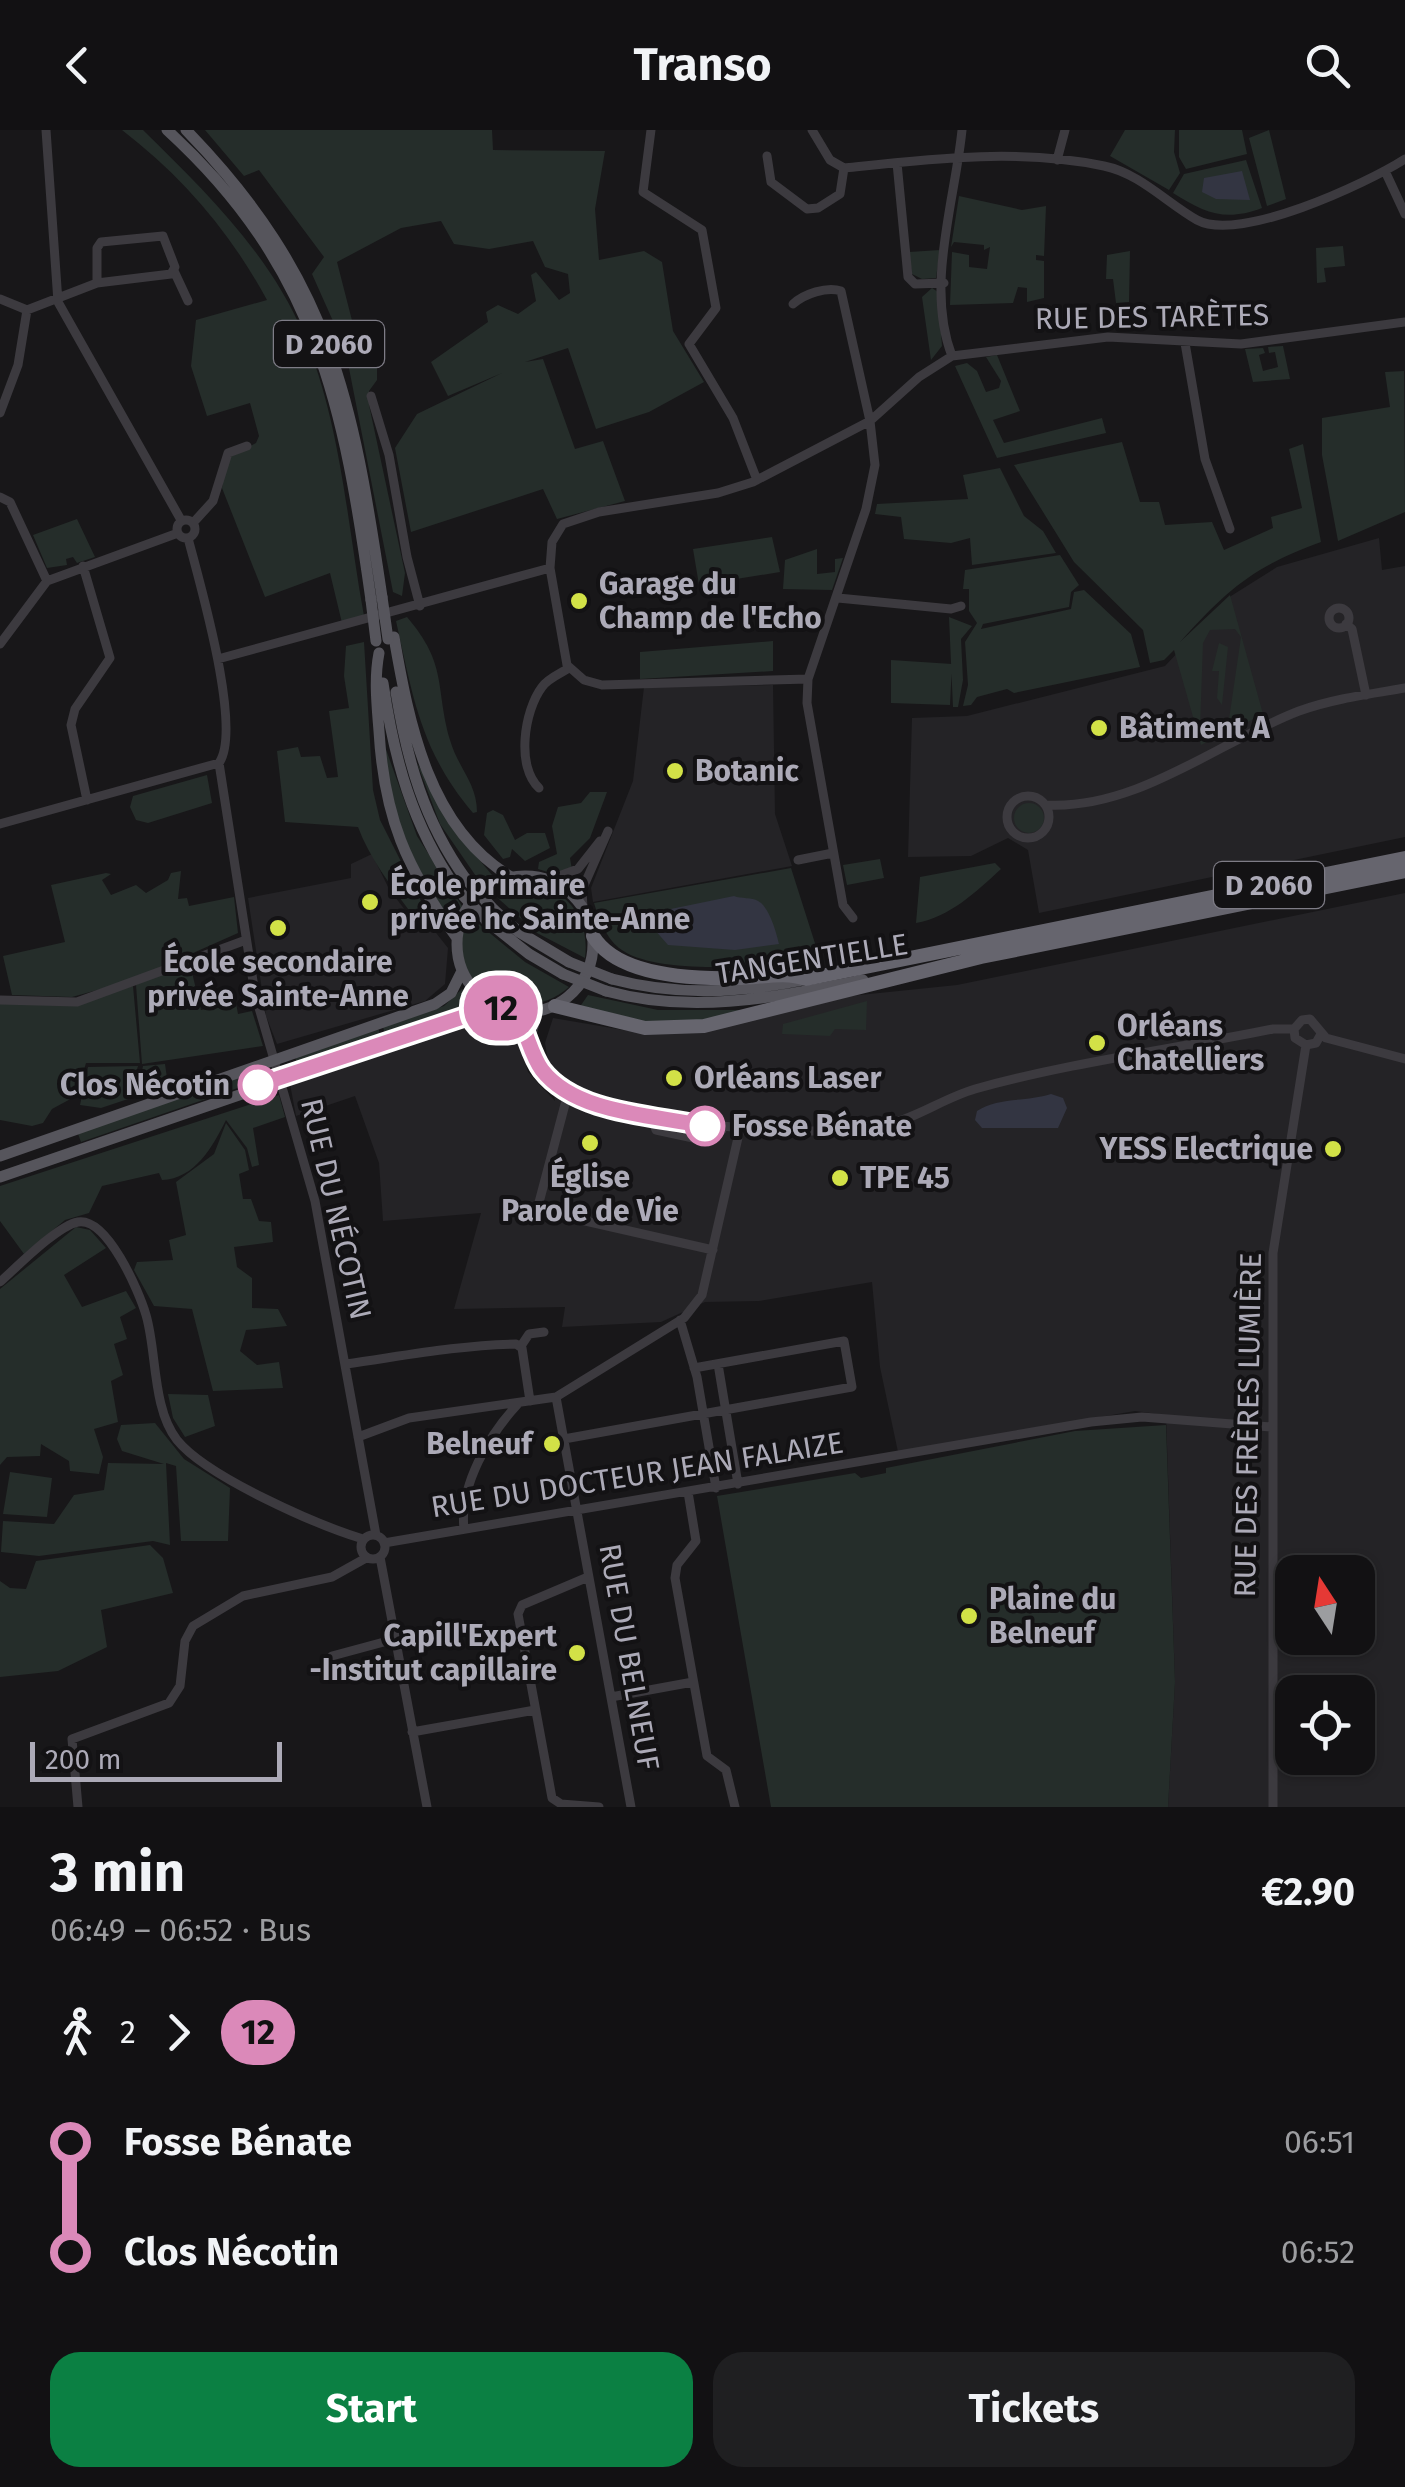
<!DOCTYPE html>
<html lang="en">
<head>
<meta charset="utf-8">
<style>
	body { margin:0; font-family:"Fira Sans",sans-serif; background:#1f1f21; color:#f1f3f6; height:100vh; display:flex; flex-direction:column; font-size:38px; white-space:nowrap }
	* { box-sizing:border-box; margin:0 }
	p { font-size:32px; color:#9c9da0 }
	.icon { flex:none; width:55px; height:55px; fill:none; stroke:currentColor; stroke-width:2; stroke-linecap:round; stroke-linejoin:round }
	.map { position:relative; height:1677px; overflow:hidden }
	.details { display:flex; flex-direction:column; background:#121113; flex:1 }
	.details>* { flex:none }
	.badge { padding:0 20px; border-radius:32px; font-size:35px; line-height:65px }
	.needle { width:65px; rotate:348deg }
	.fabs { position:absolute; left:1275px; top:1425px; display:grid; gap:20px }
	.fabs a { display:grid; place-items:center; width:100px; height:100px; border-radius:20px; background:#121113; box-shadow:0 2px 8px #0004,0 0 0 2px #313133; font-size:50px }
	.scale { position:absolute; left:30px; bottom:25px; width:252px; box-sizing:border-box; padding-left:10px; border:5px solid #acaab7; border-top:0; font-size:28px; line-height:35px; white-space:nowrap; color:#acaab7; -webkit-text-stroke:8px #131214; paint-order:stroke }
	.map>.badge { position:absolute; translate:-50% -50%; box-shadow:0 0 0 5px #fff }
	.legs { display:flex; align-items:center; gap:15px; height:110px; padding:0 50px; font-size:32px }
	.legs p { margin-inline-start:auto }
	.overview { display:flex; align-items:center; justify-content:space-between; height:170px; padding:0 50px }
	h1 { font-size:55px; font-weight:700; line-height:75px }
	.cta { display:flex; gap:20px; margin-top:auto; padding:20px 50px }
	.cta a { flex:1; height:115px; border-radius:30px; background:#0b8043; color:#fff; font-size:40px; font-weight:700; line-height:115px; text-align:center }
	.cta a+a { background:#1f1f21; color:#f1f3f6 }
	ul { padding:0 50px; list-style:none }
	li { display:flex; align-items:center; gap:35px; height:110px; font-size:38px }
	li i { display:grid; place-items:center; width:15px; height:100%; margin:0 12px; background:currentColor }
	li i::after { content:''; width:25px; height:25px; margin:-12px; border:8px solid; border-radius:50%; background:#121113 }
	li p { margin-inline-start:auto }
	li:first-child i { background:linear-gradient(#0000 50%,currentColor 0) }
	li:last-child i { background:linear-gradient(currentColor 50%,#0000 0) }
	header { display:flex; justify-content:space-between; align-items:center; height:130px; padding:0 50px; background:#121113; font-size:45px; font-weight:700 }
	.map>svg:first-child { display:block }
	.built { fill:#242326; fill-rule:evenodd }
	.green { fill:#252d2a }
	.water { fill:#333542 }
	.lines { fill:none; stroke-linecap:round; stroke-linejoin:round }
	.minor { stroke:#3c3a3f; stroke-width:9 }
	.major { stroke:#56555c; stroke-width:11 }
	.highway { stroke:#66656e; stroke-width:14 }
	.major-bridge { stroke:#56555c; stroke-width:11 }
	.line-1-casing { stroke:#fff; stroke-width:22 }
	.line-1 { stroke:#db89b9; stroke-width:15 }
	.poi-dot { fill:#d2e147; stroke:#131214; stroke-width:4 }
	.stop-1-dot { fill:#fff; stroke:#db89b9; stroke-width:5 }
	.labels { text-anchor:middle; stroke-width:8; stroke-linejoin:round; paint-order:stroke }
	.shield { fill:#131214; stroke:#7e7c86; stroke-width:2.5 }
	.shield-label { font-size:28px; font-weight:bold; fill:#acaab7 }
	.street-label { font-size:30px; fill:#acaab7; stroke:#131214 }
	.poi-label { font-size:30px; font-weight:bold; fill:#acaab7; stroke:#131214; text-anchor:start }
	.stop-label { font-size:30px; font-weight:bold; fill:#acaab7; stroke:#131214; text-anchor:end }
</style>
</head>
<body>
<header><svg class="icon" aria-label="back" viewBox="0 0 24 24"><path d="M15 5l-7 7 7 7"/></svg>Transo<svg class="icon" aria-label="search" viewBox="0 0 24 24"><circle cx="10" cy="10" r="6"/><path d="M15 15l6 6"/></svg></header>
<div class="map">
<svg width="1405" height="1677" viewBox="0 0 1405 1677">
	<rect width="100%" height="100%" fill="#181719"/>
	<path class="built" d="M1379 408 1382 440 1405 436V707L1039 783 1028 720 1008 708 971 726 908 727 912 588 967 586 1165 536 1231 466 1277 437Z
		M773 555 775 684 792 736 593 772 591 758 633 651 644 557Z
		M372 724 389 759 418 797 429 794 448 818 445 854 425 871 277 914 266 886 248 768 351 748V734Z
		M1405 763V1677H1168L1175 1552 1166 1285 1135 1281 898 1322 880 1237 872 1152 759 1171 705 1172 661 1192 562 1197 565 1177 454 1179 481 1083 383 1091 379 1033 355 966 296 986 290 954 475 892 493 891 518 906 528 942 555 971 545 913 553 888 641 903 850 866 957 855ZM1292 1442H1358V1508H1292ZM1292 1562H1358V1628H1292Z"/>
	<path class="green" d="M122 0H143C204 60 269 123 303 203 341 292 347 393 364 486L342 493 330 443 265 467 222 358 226 329 256 313 259 306 250 273 207 286 191 236 196 190 267 170C230 102 183 47 122 0Z
		M205 0H492L493 20 605 21 595 79 599 130 644 121 662 132 673 201 704 252 649 282 596 299 568 218 525 232 543 229 575 319 603 311 625 371 557 389 543 359 411 402 395 318 417 284 502 243 448 266 431 232 488 192 486 182 498 175 518 184 536 171 531 145 536 142 559 170 570 163 568 144 545 137 533 111 489 119 454 114 441 91 401 98 337 132 356 206 377 214V250L369 261V275L405 443 402 466 393 462 345 218 312 144 324 127 259 40 244 46Z
		M1125 0H1175L1174 22 1180 43 1169 60 1110 26Z
		M1179 0H1242L1247 24 1186 39 1179 27Z
		M1269 0 1286 69 1267 76 1249 8Z
		M1246 30 1262 78C1225 92 1205 83 1173 63L1184 44Z
		M959 66 1022 80 1046 76 1044 126 1036 125V130L1044 131V168L1027 172V158L1018 157 1013 173 950 175 952 122 969 125V137L987 139 990 117 984 120V115L954 112 951 117Z
		M1343 116 1345 136 1324 138 1326 152 1317 153 1316 118Z
		M940 120 936 148 922 149 912 144 909 122Z
		M1130 121 1129 172 1116 173 1113 149H1106L1107 125Z
		M932 158 938 162 942 216 931 230 922 167Z
		M1283 216 1290 249 1253 252 1245 219 1263 218 1265 223 1259 225 1263 241 1278 237 1275 222 1269 223 1268 217Z
		M997 225 1020 281 993 290 1004 313 1102 288 1106 303 997 328 955 236 967 233 977 241 986 262 999 258 1001 251 986 227Z
		M1404 241 1405 382 1338 411 1322 325V288L1390 277 1385 242Z
		M1122 312 1140 372H1159L1165 395 1212 392 1224 420 1273 398 1271 387 1302 378 1289 319 1303 314 1321 412C1253 437 1229 458 1180 512L1230 465 1263 584 1227 603 1241 507 1235 499 1210 500 1203 513 1200 599 1207 612 1201 615 1174 520 1164 530 1150 533 1143 500 1074 432 1014 335Z
		M1000 338 1024 386 1043 401 1056 423 972 435 970 408 951 413 904 409 901 387 875 384 877 374 968 369 963 345Z
		M77 389 95 427 77 433 73 427 66 429 67 435 47 438 33 405Z
		M772 407 780 442 699 455 693 419Z
		M817 419V444L835 442V429L843 428 832 460 783 459 785 430Z
		M1060 425 1079 455 1071 462 1069 477 983 494 981 499 1071 479 1074 462 1084 460 1131 504 1140 537 1014 563 1007 559 977 567 971 575 963 576 968 555 965 512 977 493 969 481V459H963L965 440Z
		M407 487C448 535 435 557 450 610 458 638 477 653 477 682L473 683C421 622 413 567 396 491Z
		M949 487 972 496 961 509 963 550 958 577H953Z
		M773 511V541L640 549V522Z
		M364 512 373 660 380 690 422 773 418 783H411C391 756 369 727 358 697L285 692 277 621 298 617 301 627 320 626 327 648 338 647 329 581 349 578 344 546 346 516Z
		M1219 513 1228 517 1222 575 1217 568 1219 541H1212Z
		M891 530 952 534 950 575 891 573Z
		M383 611 417 706 462 776 453 794C406 723 395 695 383 611Z
		M417 633 462 709 492 745 480 752 440 694Z
		M207 645 212 673 148 693 136 690 130 677 133 666Z
		M590 662H607L590 708 570 728 572 740 554 744 538 739 539 732 557 724 552 696 558 677 581 673Z
		M1014 688a15 15 0 1 1 30 0a15 15 0 1 1-30 0Z
		M493 680 503 685 515 710 527 703H545L550 718 525 731 512 719 510 727 503 729 484 705 487 683Z
		M880 729 884 748 847 755 843 735Z
		M995 733 1001 739C976 762 950 787 916 793L920 747Z
		M791 738 820 829C774 835 657 848 619 818 606 808 598 787 594 773Z
		M181 741 178 769 187 768 189 776 234 767 238 803 130 851 72 867 12 865 3 826 65 812 51 755 106 743 111 744 102 750 111 765 136 755 146 763 168 750 171 743Z
		M514 753C560 751 591 782 585 828L537 803 491 762Z
		M469 786 525 832 569 857C520 902 435 850 469 786Z
		M189 830 201 880 236 873 238 884 252 881 263 916 142 934 136 855Z
		M133 856 140 933H86L76 966 52 979 43 993 32 996 0 990V871L77 874Z
		M462 859 478 876 386 908 383 897 444 876Z
		M588 865 658 880H750C683 899 645 895 579 878Z
		M867 871 866 900 835 899 830 906 782 904 783 894Z
		M378 898 382 909 298 937 295 927Z
		M165 934 168 955 137 966 143 936Z
		M138 936 128 969 101 978 80 975 88 937Z
		M253 941 258 951 81 1012 77 1001Z
		M279 965 285 987 253 998 259 1035 252 1037 247 1018 226 990C213 1016 195 1049 162 1050L159 1043 102 1056 89 1083 65 1090 24 1124 0 1091V1056Z
		M226 993 245 1020 249 1040 239 1044 243 1069H251L259 1091 271 1092 273 1112 234 1117 237 1137 252 1148V1178L278 1179 287 1196 246 1200 240 1221 257 1235 279 1232 283 1258 213 1261 192 1179 154 1176 134 1140 137 1132 173 1130 169 1110 186 1105 176 1052 214 1024Z
		M76 1097 90 1100 106 1118 64 1145 82 1177 126 1161 136 1178 120 1187 127 1209 114 1214 123 1245 111 1251 118 1292 94 1299 103 1327 99 1344 70 1341 69 1331 41 1314 40 1326 7 1327 0 1335V1159Z
		M168 1264 208 1265 215 1296 185 1307 173 1288Z
		M155 1293 184 1329 230 1358 228 1411H181L176 1336 166 1333 170 1415 153 1411 39 1426 1 1422 3 1391 54 1394 74 1365 104 1360 108 1333 164 1334 122 1321 117 1309 121 1295Z
		M1166 1295 1175 1552 1168 1677H771L717 1366 855 1343 861 1348 886 1343V1338L1075 1301Z
		M10 1342 52 1348 47 1387 3 1384Z
		M150 1415 163 1428 173 1463 101 1480 107 1517 58 1541 0 1547V1451L10 1458 26 1459 36 1431Z"/>
	<path class="water" d="M1242 41 1250 70 1216 69 1202 62 1204 48Z
		M734 766C741 769 752 767 758 771 769 776 777 804 779 814L735 820 668 815 654 799 661 781Z
		M1051 964 1063 968 1067 978 1058 998H982L975 990 977 981C997 967 1027 972 1051 964Z"/>
	<g class="lines">
		<path class="minor" d="M46 0 58 172 181 390
			M651 0 643 62 702 100 716 178 689 214 733 288 757 350
			M812 0 830 30 844 38C929 29 1019 18 1104 36 1139 43 1167 73 1197 90 1239 113 1366 54 1405 29
			M767 26 771 52 807 79 818 78 840 64 844 38
			M1057 30 1065 0
			M897 33 908 147 915 154 944 153
			M1385 41 1405 84
			M174 141 188 171
			M0 169 27 180 97 153 171 144 175 137 163 106 101 112 97 118V153
			M793 174C804 164 827 156 841 161L870 291 875 335 866 379 808 549 807 573 843 775 853 788
			M1185 213 1205 329 1230 399
			M952 226C925 156 955 71 962 0
			M371 266 389 325 407 427 420 476
			M0 283 18 235 27 180
			M0 367 10 372 47 451
			M177 399a9 9 0 1 1 18 0a9 9 0 1 1-18 0Z
			M193 393 213 371 228 323 247 316
			M188 408C199 451 243 599 219 633L255 864 315 1071 376 1405
			M83 436 110 528 75 579 71 595 87 670
			M550 438 567 535 584 550 602 555 808 549
			M838 468 951 479 961 476
			M1329 488a10 10 0 1 1 20 0a10 10 0 1 1-20 0Z
			M1346 494 1352 499 1366 565
			M0 514 47 451 178 403
			M218 529 550 438 552 412 563 394 599 382 718 363 753 352 870 291 919 247 952 226 1108 207 1241 214 1405 192
			M539 658C516 637 524 581 542 557 547 549 561 543 569 538
			M1007 687a21 21 0 1 1 42 0a21 21 0 1 1-42 0Z
			M1046 675C1137 680 1218 612 1299 581 1332 569 1370 564 1405 558
			M0 694 219 633
			M798 730 833 723
			M548 750 578 739 600 711
			M583 778 582 760 608 701
			M0 870 77 872 246 810
			M515 882C531 906 534 936 555 954 602 994 822 1010 883 996 915 989 944 968 975 959 1072 932 1175 919 1273 899H1294
			M1321 904 1316 913 1306 915 1295 908 1294 899 1302 890 1310 889 1326 908 1405 929
			M531 908 538 882
			M568 963 537 1080 713 1120
			M651 985 656 1000 707 1011 722 1000
			M0 1152C17 1137 57 1096 78 1092 107 1087 139 1161 146 1185 157 1222 152 1278 177 1310 207 1347 317 1395 363 1409
			M680 1190 697 1247 716 1358
			M521 1216 529 1204 544 1202
			M346 1234C403 1226 459 1215 516 1214L522 1218 530 1271
			M718 1234 738 1354
			M556 1267 631 1677
			M358 1307 409 1288 556 1267 684 1188 702 1165 740 999
			M564 1309 852 1257 844 1211 694 1238
			M688 1362 696 1411 677 1435 675 1448 707 1626 726 1640 735 1677
			M464 1399C459 1356 489 1305 517 1275
			M361 1417a12 12 0 1 1 24 0a12 12 0 1 1-24 0Z
			M384 1413 1091 1292 1142 1287 1271 1297
			M380 1427 427 1677
			M588 1447 522 1475 518 1484 552 1668 561 1674 599 1677
			M332 1526 395 1509
			M611 1567 693 1552
			M412 1602 535 1580
			M78 1677 72 1609 169 1573 180 1556 185 1511 193 1496 243 1466 332 1447 366 1428
			M1273 1677V1123L1306 915"/>
		<path class="major" d="M167 0C318 138 344 277 371 470
			M186 0C331 149 353 270 382 467
			M394 507C409 594 429 698 511 747
			M379 523C374 549 377 575 379 601 384 687 406 738 457 808
			M383 553C394 629 412 695 456 758
			M396 562C407 630 424 691 465 748
			M457 814a68 68 0 1 1 136 0a68 68 0 1 1-136 0Z
			M494 780 519 802 569 832
			M486 790 529 824 563 844
			M612 849C676 866 738 863 802 850
			M606 861C693 885 776 867 863 850
			M0 1026 435 874 451 863 462 841
			M0 1047 496 877"/>
		<path class="highway" d="M593 806C618 847 694 849 737 848 761 848 784 841 806 849L1405 728
			M555 876 645 898 704 896 981 827 1405 741"/>
		<path class="major-bridge" d="M382 467 388 509
			M371 470 376 511
			M465 748 494 780
			M456 758 486 790
			M569 832 612 849
			M563 844 606 861"/>
	</g>
	<g class="lines">
		<defs>
			<path id="line-1" d="M258 955 496 876 515 882C527 900 530 924 542 940 576 984 654 985 705 996"/>
		</defs>
		<use href="#line-1" class="line-1-casing"/>
		<use href="#line-1" class="line-1"/>
	</g>
	<g class="poi-dot">
		<circle cx="579" cy="471" r="10"/>
		<circle cx="1099" cy="598" r="10"/>
		<circle cx="675" cy="641" r="10"/>
		<circle cx="370" cy="772" r="10"/>
		<circle cx="278" cy="798" r="10"/>
		<circle cx="1097" cy="913" r="10"/>
		<circle cx="674" cy="948" r="10"/>
		<circle cx="590" cy="1013" r="10"/>
		<circle cx="1333" cy="1019" r="10"/>
		<circle cx="840" cy="1048" r="10"/>
		<circle cx="552" cy="1314" r="10"/>
		<circle cx="969" cy="1486" r="10"/>
		<circle cx="577" cy="1523" r="10"/>
	</g>
	<g class="stop-1-dot">
		<circle cx="258" cy="955" r="18"/>
		<circle cx="705" cy="996" r="18"/>
	</g>
	<g class="labels">
		<g class="shield">
			<rect x="274" y="191" width="110" height="46" rx="8"/>
			<rect x="1214" y="732" width="110" height="46" rx="8"/>
		</g>
		<g class="shield-label">
			<text x="329" y="224">D 2060</text>
			<text x="1269" y="765">D 2060</text>
		</g>
		<g class="street-label">
			<text transform="translate(1152 187) rotate(-1)" y="10">RUE DES TARÈTES</text>
			<text transform="translate(812 829) rotate(-9)" y="10">TANGENTIELLE</text>
			<text transform="translate(336 1079) rotate(77)" y="10">RUE DU NÉCOTIN</text>
			<text transform="translate(1248 1295) rotate(-89)" y="10">RUE DES FRÈRES LUMIÈRE</text>
			<text transform="translate(637 1345) rotate(-9)" y="10">RUE DU DOCTEUR JEAN FALAIZE</text>
			<text transform="translate(629 1527) rotate(80)" y="10">RUE DU BELNEUF</text>
		</g>
		<g class="poi-label">
			<text x="599" y="464">Garage du<tspan x="599" dy="34">Champ de l'Echo</tspan></text>
			<text x="1119" y="608">Bâtiment A</text>
			<text x="695" y="651">Botanic</text>
			<text x="390" y="765">École primaire<tspan x="390" dy="34">privée hc Sainte-Anne</tspan></text>
			<text x="278" y="842" text-anchor="middle">École secondaire<tspan x="278" dy="34">privée Sainte-Anne</tspan></text>
			<text x="1117" y="906">Orléans<tspan x="1117" dy="34">Chatelliers</tspan></text>
			<text x="694" y="958">Orléans Laser</text>
			<text x="1313" y="1029" text-anchor="end">YESS Electrique</text>
			<text x="590" y="1057" text-anchor="middle">Église<tspan x="590" dy="34">Parole de Vie</tspan></text>
			<text x="860" y="1058">TPE 45</text>
			<text x="532" y="1324" text-anchor="end">Belneuf</text>
			<text x="989" y="1479">Plaine du<tspan x="989" dy="34">Belneuf</tspan></text>
			<text x="557" y="1516" text-anchor="end">Capill'Expert<tspan x="557" dy="34">-Institut capillaire</tspan></text>
		</g>
		<g class="stop-label">
			<text x="230" y="965">Clos Nécotin</text>
			<text x="732" y="1006" text-anchor="start">Fosse Bénate</text>
		</g>
	</g>
</svg>
<div class="fabs">
<a><svg class="needle" viewBox="-14 -14 28 28"><path d="M0-13l5 13h-10z" fill="#e53935"/><path d="M0 13l5-13h-10z" fill="#9c9da0"/></svg></a>
<a><svg class="icon" aria-label="locate" viewBox="0 0 24 24"><circle cx="12" cy="12" r="6"/><path d="M12 2v4M12 18v4M2 12h4M18 12h4"/></svg></a>
</div>
<div class="scale">200 m</div>
<b class="badge" style="left:501px;top:878px;background:#db89b9;color:#111">12</b>
</div>
<section class="details">
<div class="overview"><div><h1>3 min</h1><p>06:49 – 06:52 · Bus</p></div><b>€2.90</b></div>
<div class="legs"><svg class="icon" aria-label="walk" viewBox="0 0 24 24"><circle cx="13" cy="4" r="2"/><path d="M13 8l-2 6 4 7M11 14l-3 7M7 12l3-4h3l4 4"/></svg>2<svg class="icon" aria-label="forward" viewBox="0 0 24 24"><path d="M9 5l7 7-7 7"/></svg><b class="badge" style="background:#db89b9;color:#111">12</b></div>
<ul>
<li><i style="color:#db89b9"></i><b>Fosse Bénate</b><p>06:51</p></li>
<li><i style="color:#db89b9"></i><b>Clos Nécotin</b><p>06:52</p></li>
</ul>
<div class="cta"><a>Start</a><a>Tickets</a></div>
</section>
</body>
</html>
